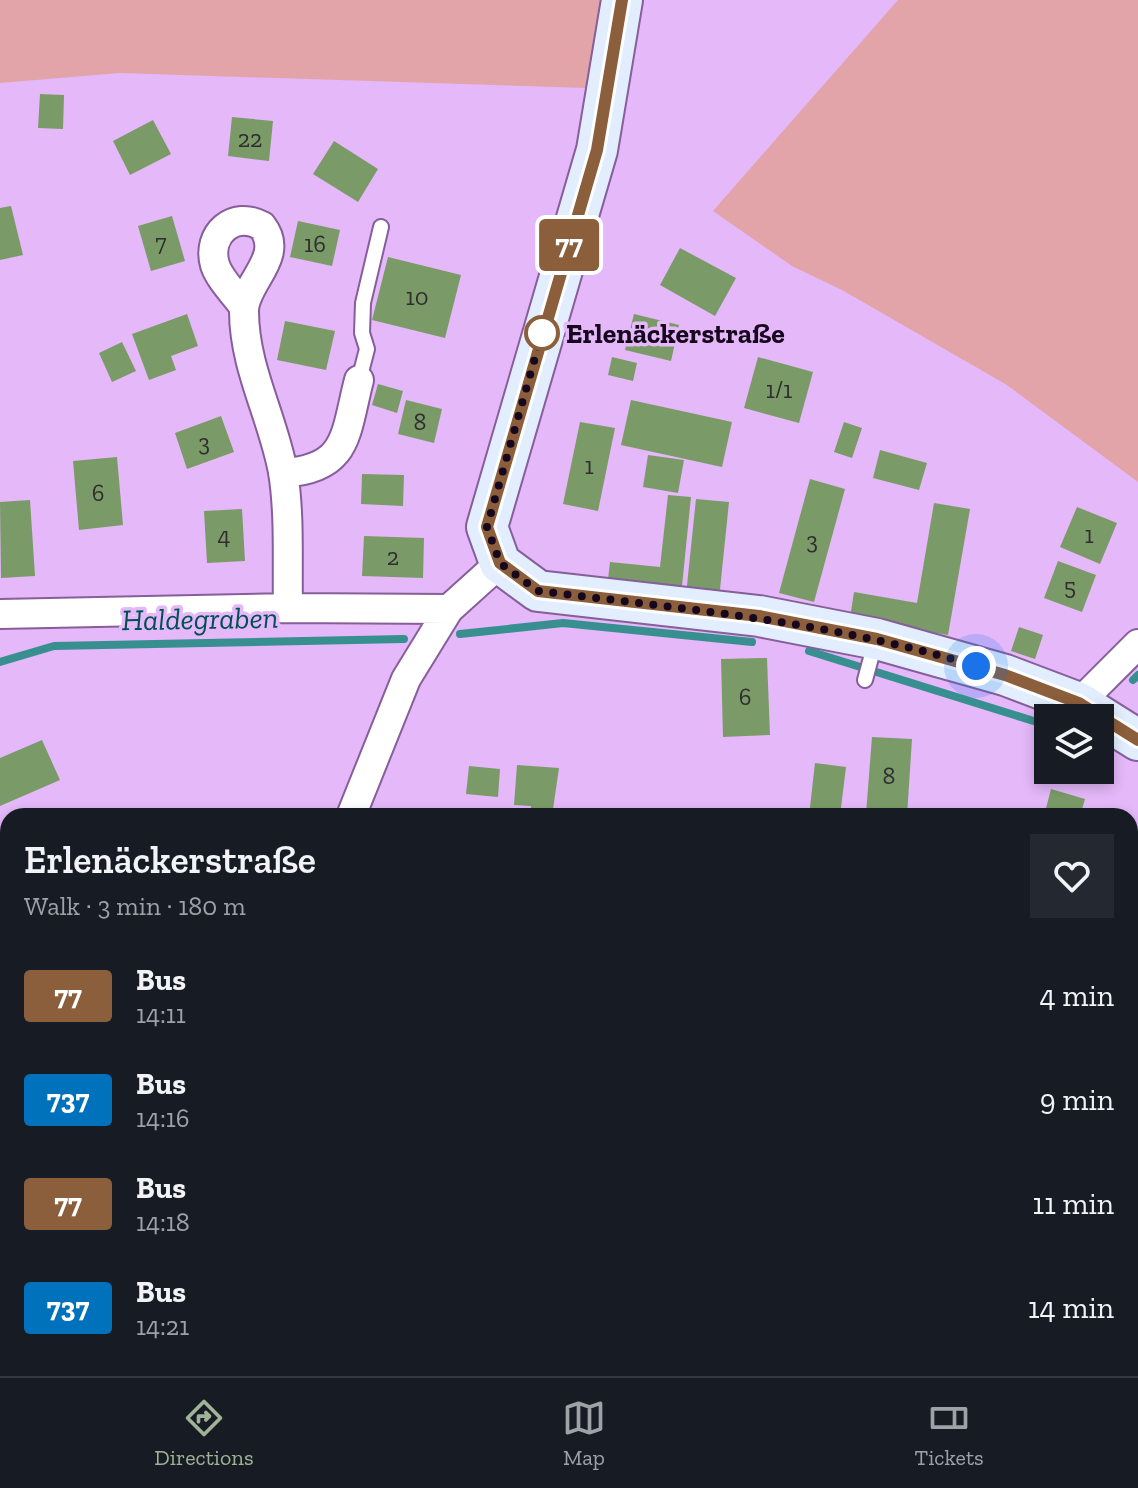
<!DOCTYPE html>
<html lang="en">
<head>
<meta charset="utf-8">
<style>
	body { margin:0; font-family:"Zilla Slab",serif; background:#242831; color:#f1f3f6; height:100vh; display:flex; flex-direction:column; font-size:30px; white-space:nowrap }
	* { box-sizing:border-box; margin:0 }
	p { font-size:26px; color:#9ea1a6 }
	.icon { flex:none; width:44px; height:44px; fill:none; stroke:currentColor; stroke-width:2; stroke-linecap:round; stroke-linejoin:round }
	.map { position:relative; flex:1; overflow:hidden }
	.drawer { position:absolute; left:0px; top:808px; width:1138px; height:568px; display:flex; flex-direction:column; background:#171b24; border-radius:24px 24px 0 0; box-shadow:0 4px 12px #0003 }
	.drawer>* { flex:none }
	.badge { padding:0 16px; border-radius:6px; font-size:28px; line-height:52px }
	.fabs { position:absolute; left:1034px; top:704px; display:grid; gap:16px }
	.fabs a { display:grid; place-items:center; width:80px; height:80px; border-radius:0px; background:#171b24; box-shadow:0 4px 12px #0003; font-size:40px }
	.you { position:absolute; width:40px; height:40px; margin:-20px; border:6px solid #fff; border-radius:50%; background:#1a73e8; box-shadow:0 0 0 12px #1a73e833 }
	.map>.badge { position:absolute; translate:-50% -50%; box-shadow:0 0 0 4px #fff }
	.round { display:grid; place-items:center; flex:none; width:84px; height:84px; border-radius:0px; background:#242831 }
	.headline { display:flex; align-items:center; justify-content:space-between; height:136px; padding:0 24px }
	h1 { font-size:38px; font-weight:600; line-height:60px }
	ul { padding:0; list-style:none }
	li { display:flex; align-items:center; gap:24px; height:104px; padding:0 24px }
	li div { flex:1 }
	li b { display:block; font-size:30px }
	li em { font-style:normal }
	li .badge { min-width:88px; font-weight:700; text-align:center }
	.tabs { display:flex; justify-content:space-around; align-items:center; height:112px; border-top:2px solid #363941; background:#171b24; font-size:22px; color:#9ea1a6 }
	.tabs a { display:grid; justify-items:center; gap:4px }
	.tabs .on { color:#a0b396 }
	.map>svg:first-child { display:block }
	.green { fill:#e2a4a8 }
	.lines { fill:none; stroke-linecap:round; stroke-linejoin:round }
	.stream { stroke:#37908f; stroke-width:8 }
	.building { fill:#7a9b67 }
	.lane-casing { stroke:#865e99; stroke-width:18 }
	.street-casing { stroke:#865e99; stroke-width:32 }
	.secondary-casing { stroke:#865e99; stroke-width:44 }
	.lane { stroke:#fff; stroke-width:14 }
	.street { stroke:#fff; stroke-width:28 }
	.secondary { stroke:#e2eefd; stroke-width:40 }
	.line-casing { stroke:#fff; stroke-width:18 }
	.line { stroke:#8b5e3c; stroke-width:12 }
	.walk { stroke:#17071e; stroke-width:8; stroke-dasharray:0 14.4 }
	.stop-dot { fill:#fff; stroke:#8b5e3c; stroke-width:4 }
	.labels { text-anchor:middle; stroke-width:7; stroke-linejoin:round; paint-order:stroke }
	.number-label { font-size:24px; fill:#302c30 }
	.stop-label { font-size:28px; font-weight:bold; fill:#17071e; stroke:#e4b8f9; text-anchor:start }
	.water-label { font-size:30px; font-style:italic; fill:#005050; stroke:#e4b8f9 }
</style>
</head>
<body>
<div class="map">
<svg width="1138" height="1376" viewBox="0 0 1138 1376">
	<rect width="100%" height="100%" fill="#e4b8f9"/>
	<path class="green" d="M0 0H601L586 88 120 73 0 83Z
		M898 0H1138V482L1007 385 842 290 792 266 713 211Z"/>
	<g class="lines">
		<path class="stream" d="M460 634 563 623 752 642
			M809 651 1040 723
			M0 662 54 646 404 639
			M1133 680 1138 675"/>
	</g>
	<path class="building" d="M40 94 64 95 63 129 38 128Z
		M232 117 273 121 269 161 228 156Z
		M153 120 171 154 130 175 113 141Z
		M334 141 378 169 358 202 313 174Z
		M11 206 23 255 0 260V208Z
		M172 216 185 261 151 271 138 226Z
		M298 221 340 230 332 266 290 257Z
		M680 248 736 278 715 316 660 285Z
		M388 257 461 275 445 338 372 320Z
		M187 314 198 346 171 356 176 370 149 380 132 334Z
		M634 314 679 325 671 361 625 350Z
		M285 321 335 331 326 370 277 360Z
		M122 342 136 371 112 382 99 353Z
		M612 357 637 363 633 381 608 375Z
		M758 357 813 372 799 423 744 408Z
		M378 384 403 391 397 413 372 405Z
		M406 400 442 409 434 443 398 434Z
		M631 400 732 422 722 467 621 445Z
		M221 416 234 452 187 469 175 433Z
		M580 422 615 428 598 511 563 504Z
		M844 422 862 428 852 458 834 452Z
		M880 450 927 463 919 490 873 478Z
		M648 455 684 460 678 493 643 487Z
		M117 457 123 525 79 530 73 461Z
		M362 474 404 475 403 506 361 504Z
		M810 479 845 489 814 602 779 593Z
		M668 495 691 497 681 596 607 588 610 562 660 567Z
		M696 499 729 502 719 599 686 595Z
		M30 500 35 576 1 578 0 502Z
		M934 503 970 509 948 635 850 618 854 592 917 603Z
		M1077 507 1117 523 1100 564 1060 547Z
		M242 509 245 561 207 563 204 511Z
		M364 536 424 538 423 578 362 576Z
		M1058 561 1096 575 1082 612 1044 598Z
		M1019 627 1043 635 1035 659 1011 651Z
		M767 658 770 735 723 737 721 659Z
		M872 737 912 739 907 816 866 814Z
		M42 740 60 780 0 806V758Z
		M815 763 846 767 840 816H809Z
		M517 765 559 768 552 816H530L531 806 514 805Z
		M469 766 500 769 498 797 466 794Z
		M1051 789 1085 799 1080 816H1044Z
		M1138 919V982L1130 989V926Z
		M0 953H8V998L0 999Z
		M0 1078H8V1128L0 1127Z
		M1130 1088 1138 1090V1142L1130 1140Z
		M907 1368H1000V1376H907Z"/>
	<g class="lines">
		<defs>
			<path id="lane" d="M359 380 367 349 362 333 363 303 381 227
				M865 680 875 643
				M0 1044H8
				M787 1376V1368"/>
			<path id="street" d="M244 307C235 294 220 280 215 265 206 234 234 210 262 226 286 257 244 282 244 311 244 368 273 417 283 472 290 515 287 564 288 608
				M283 473C349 469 345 434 359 380
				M0 614 288 608 449 609
				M1079 703 1138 644
				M351 816 406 679 449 609 500 563
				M1130 1199 1138 1201
				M241 1376 242 1368"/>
			<path id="secondary" d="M622 0 597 150 487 527 500 563 538 591 759 616 877 639 1005 675 1079 703 1138 740"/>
		</defs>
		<use href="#lane" class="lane-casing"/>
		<use href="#street" class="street-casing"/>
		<use href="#secondary" class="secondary-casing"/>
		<use href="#lane" class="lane"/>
		<use href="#street" class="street"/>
		<use href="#secondary" class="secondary"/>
	</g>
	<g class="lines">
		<defs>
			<path id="line" d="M622 0 597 150 487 527 500 563 538 591 759 616 877 639 1005 675 1079 703 1138 740"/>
		</defs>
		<use href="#line" class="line-casing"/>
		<use href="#line" class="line"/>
		<path class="walk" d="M542 333 487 527 500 563 538 591C686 609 833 622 976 666"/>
	</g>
	<circle class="stop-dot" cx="542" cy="333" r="16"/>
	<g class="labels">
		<g class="number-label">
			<text x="250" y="147">22</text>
			<text x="161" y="251">7</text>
			<text x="315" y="252">16</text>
			<text x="417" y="305">10</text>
			<text x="779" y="398">1/1</text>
			<text x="420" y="430">8</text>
			<text x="204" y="451">3</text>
			<text x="589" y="474">1</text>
			<text x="98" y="501">6</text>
			<text x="1089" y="543">1</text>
			<text x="224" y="544">4</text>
			<text x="812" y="549">3</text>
			<text x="393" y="565">2</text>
			<text x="1070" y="595">5</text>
			<text x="745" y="705">6</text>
			<text x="889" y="784">8</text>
		</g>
		<g class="stop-label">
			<text x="566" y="343">Erlenäckerstraße</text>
		</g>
		<g class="water-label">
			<text transform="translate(200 619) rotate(-1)" y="10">Haldegraben</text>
		</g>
	</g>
</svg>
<div class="fabs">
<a><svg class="icon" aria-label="layers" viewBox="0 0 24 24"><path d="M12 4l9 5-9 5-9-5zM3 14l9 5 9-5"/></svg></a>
</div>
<div class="you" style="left:976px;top:666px"></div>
<b class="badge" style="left:569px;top:245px;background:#8b5e3c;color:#fff">77</b>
<section class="drawer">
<div class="headline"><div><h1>Erlenäckerstraße</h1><p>Walk · 3 min · 180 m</p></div><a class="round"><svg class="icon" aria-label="heart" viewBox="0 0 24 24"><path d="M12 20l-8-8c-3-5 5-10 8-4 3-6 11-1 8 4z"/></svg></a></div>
<ul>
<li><span class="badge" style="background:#8b5e3c;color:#fff">77</span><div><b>Bus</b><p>14:11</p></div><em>4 min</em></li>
<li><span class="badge" style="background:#0072bc;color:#fff">737</span><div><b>Bus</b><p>14:16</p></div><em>9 min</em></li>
<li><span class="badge" style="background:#8b5e3c;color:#fff">77</span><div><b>Bus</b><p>14:18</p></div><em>11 min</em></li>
<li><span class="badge" style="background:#0072bc;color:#fff">737</span><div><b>Bus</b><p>14:21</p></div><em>14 min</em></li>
</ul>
</section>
</div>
<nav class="tabs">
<a class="on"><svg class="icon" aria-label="directions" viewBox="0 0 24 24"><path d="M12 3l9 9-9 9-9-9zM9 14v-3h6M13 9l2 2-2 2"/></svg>Directions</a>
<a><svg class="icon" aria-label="map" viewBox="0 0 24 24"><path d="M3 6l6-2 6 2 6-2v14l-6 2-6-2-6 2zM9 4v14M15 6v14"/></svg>Map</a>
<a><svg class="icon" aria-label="tickets" viewBox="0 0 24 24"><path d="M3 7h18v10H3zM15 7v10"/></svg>Tickets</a>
</nav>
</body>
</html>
